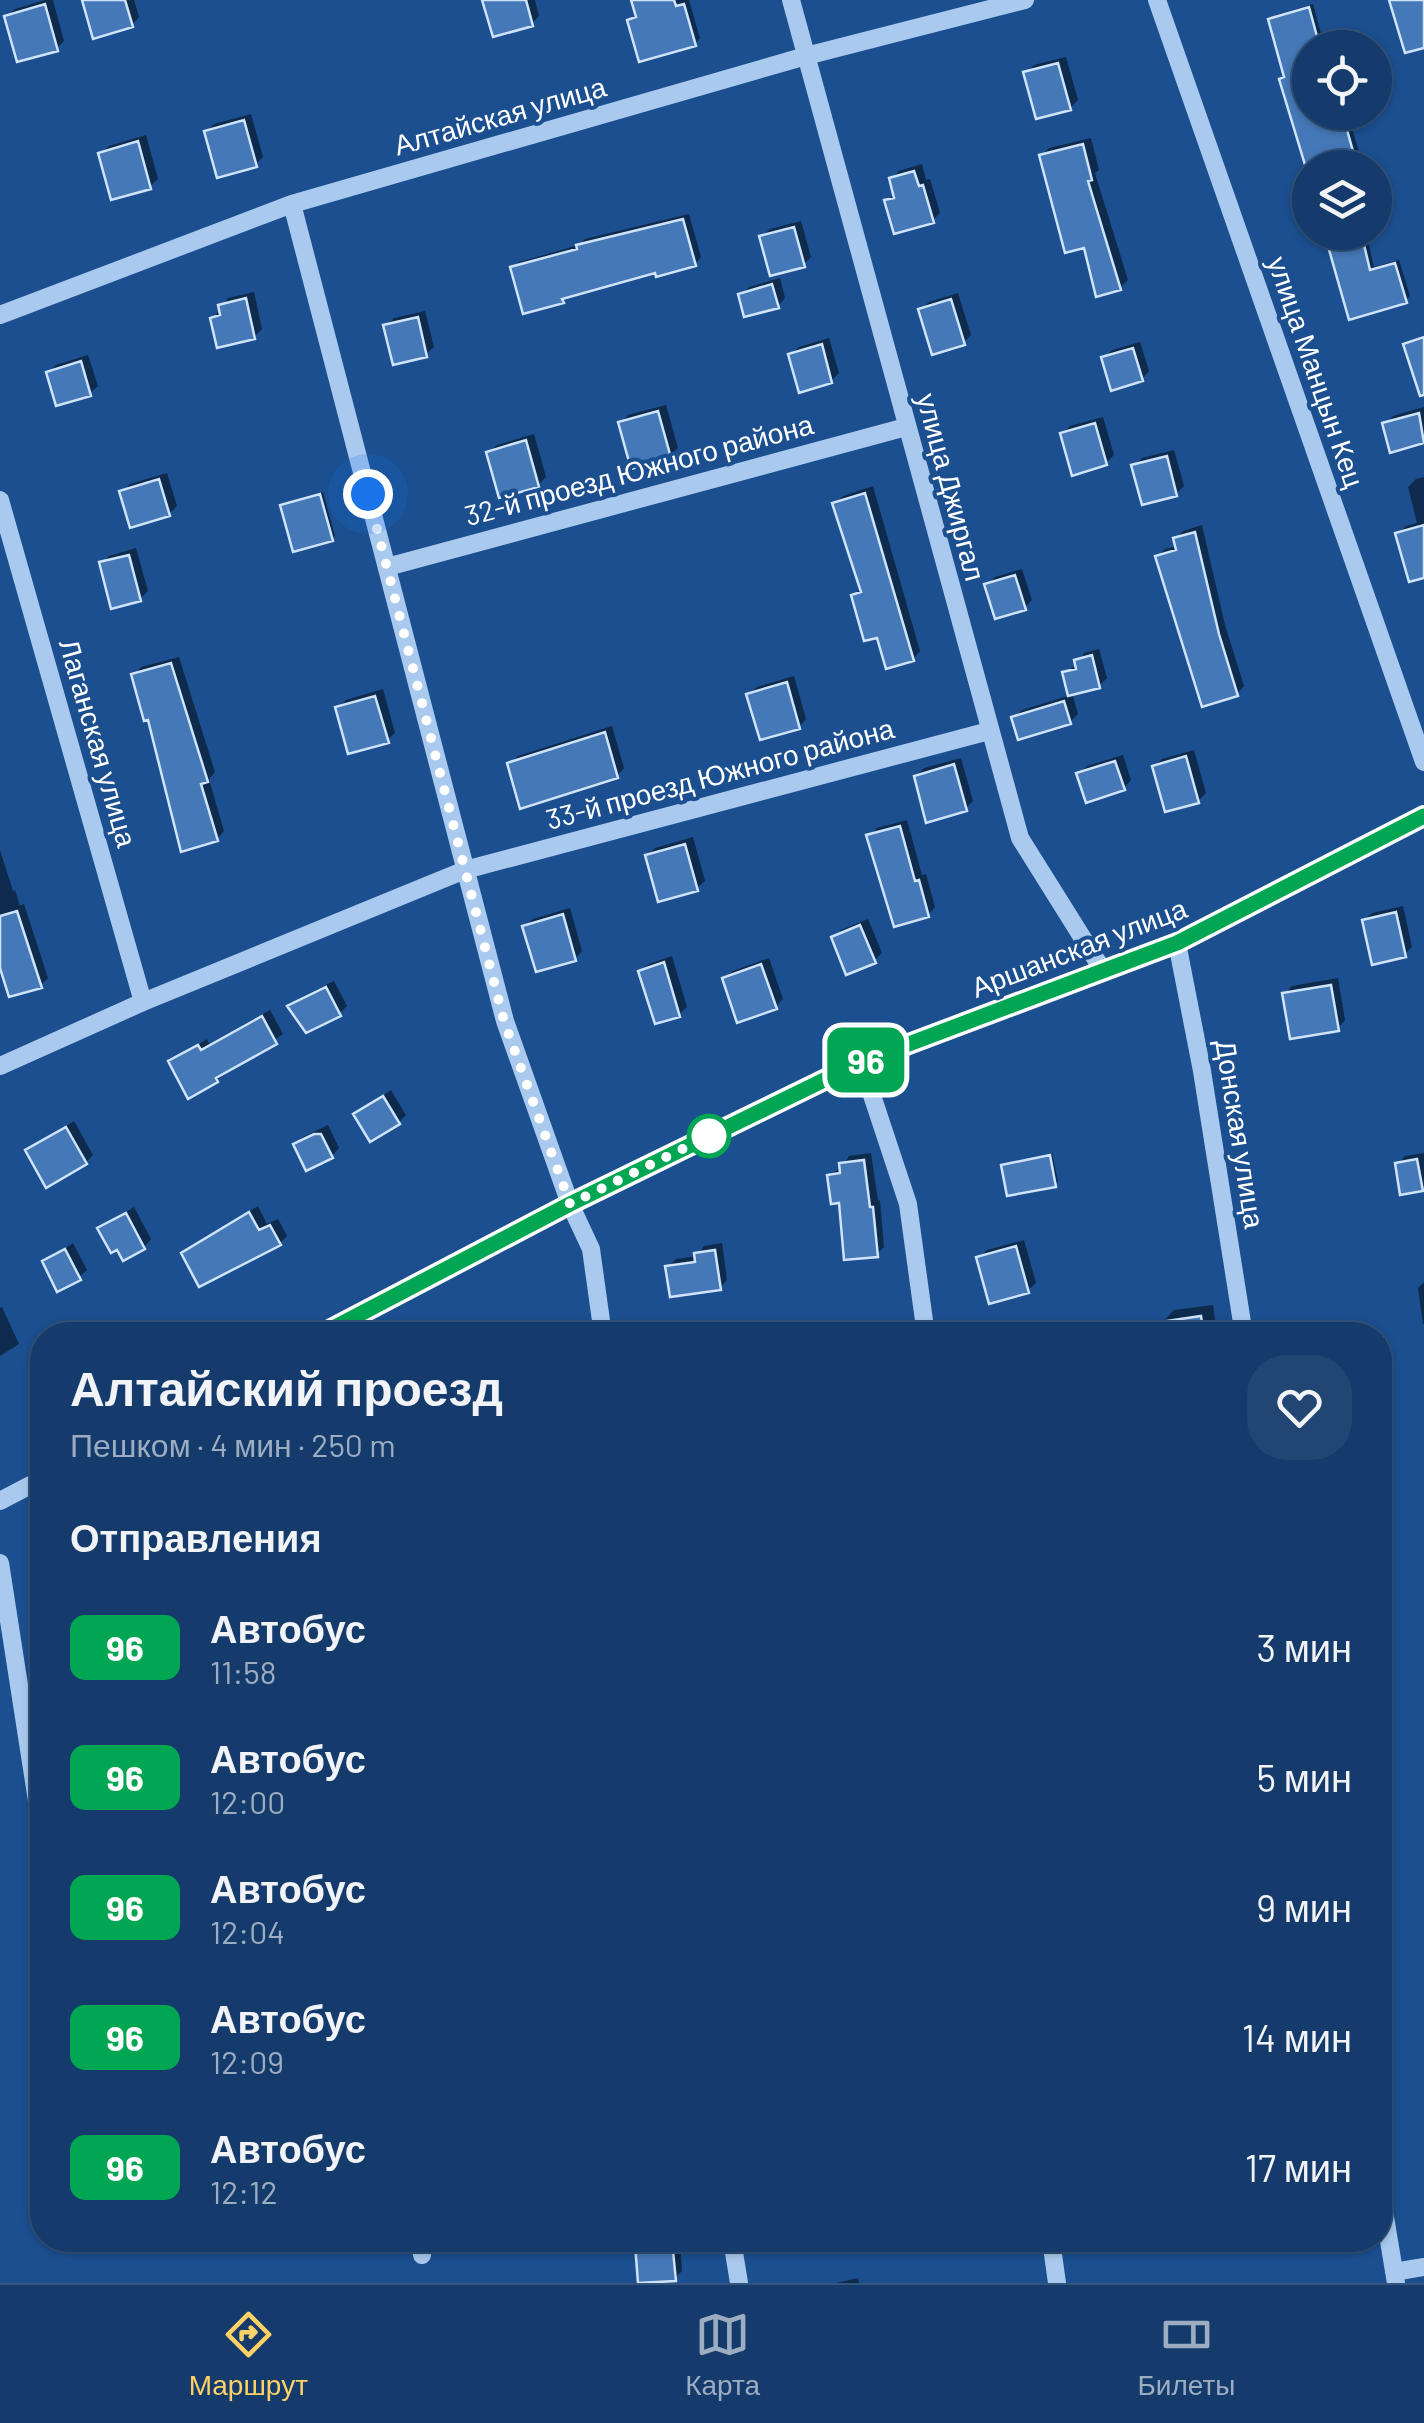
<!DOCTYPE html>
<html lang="ru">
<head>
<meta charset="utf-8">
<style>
	body { margin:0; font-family:Barlow,sans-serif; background:#214673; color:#f1f3f6; height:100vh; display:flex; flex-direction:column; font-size:38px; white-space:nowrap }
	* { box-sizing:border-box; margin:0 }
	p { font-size:32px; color:#9dadc1 }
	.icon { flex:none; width:55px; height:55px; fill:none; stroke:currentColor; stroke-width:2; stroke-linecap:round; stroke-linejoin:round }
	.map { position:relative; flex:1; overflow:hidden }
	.drawer { position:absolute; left:30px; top:1322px; width:1362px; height:930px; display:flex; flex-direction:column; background:#143b6b; border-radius:40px; box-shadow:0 2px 8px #0004,0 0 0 2px #33557e }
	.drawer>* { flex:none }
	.badge { padding:0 20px; border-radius:15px; font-size:35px; line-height:65px }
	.tools { position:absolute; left:1292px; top:30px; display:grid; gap:20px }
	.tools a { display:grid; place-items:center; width:100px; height:100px; border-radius:50%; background:#143b6b; box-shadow:0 2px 8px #0004,0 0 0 2px #33557e; font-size:50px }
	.you { position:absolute; width:50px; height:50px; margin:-25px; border:8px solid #fff; border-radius:50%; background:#1a73e8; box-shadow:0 0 0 15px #1a73e833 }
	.map>.badge { position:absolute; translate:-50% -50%; box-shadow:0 0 0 5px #fff }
	h2 { padding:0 40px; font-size:38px; line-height:90px }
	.round { display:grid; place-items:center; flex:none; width:105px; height:105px; border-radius:40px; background:#214673 }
	.overview { display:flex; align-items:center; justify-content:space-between; height:170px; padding:0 40px }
	h1 { font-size:48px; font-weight:700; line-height:75px }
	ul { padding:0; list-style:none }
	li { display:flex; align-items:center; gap:30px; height:130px; padding:0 40px }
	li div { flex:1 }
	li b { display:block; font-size:38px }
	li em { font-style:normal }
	li .badge { min-width:110px; font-weight:700; text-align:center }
	.menu { display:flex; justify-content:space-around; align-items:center; height:140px; border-top:2px solid #33557e; background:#143b6b; font-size:28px; color:#9dadc1 }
	.menu a { display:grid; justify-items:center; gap:5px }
	.menu .current { color:#ffd166 }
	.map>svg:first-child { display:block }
	.shadow { fill:#0007 }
	.building { fill:#4478b7; stroke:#cfe3fa; stroke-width:2.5 }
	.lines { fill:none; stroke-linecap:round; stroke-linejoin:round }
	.minor { stroke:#a9c9ee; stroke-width:18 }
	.line-casing { stroke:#fff; stroke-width:22 }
	.line { stroke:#00a651; stroke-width:15 }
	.walk { stroke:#fff; stroke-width:10; stroke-dasharray:0 18 }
	.stop-dot { fill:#fff; stroke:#00a651; stroke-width:5 }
	.labels { text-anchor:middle; stroke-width:8; stroke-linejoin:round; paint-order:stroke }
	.street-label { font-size:28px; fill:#fff; stroke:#1b4f8f }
</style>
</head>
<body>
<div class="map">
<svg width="1424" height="2283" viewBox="0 0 1424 2283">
	<rect width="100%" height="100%" fill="#1b4f8f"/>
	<path class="shadow" d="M45 0H53L64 41 56 49 7 16 15 9Z
		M84 0H134L139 17 132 25Z
		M485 0H535L539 16 532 23Z
		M633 0H689L700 38 695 44 630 20 637 14Z
		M1313 4 1325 48H1310V112L1348 115 1360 155 1349 162 1350 168H1310V177L1281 80 1286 75 1271 20 1276 15Z
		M1066 57 1078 100 1070 108 1026 73 1034 65Z
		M251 114 263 157 256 164 206 132 214 124Z
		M146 135 158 179 150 186 101 153 109 146Z
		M1091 138 1099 170 1095 173 1128 280 1120 288 1086 245 1041 156 1049 148Z
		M922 164 926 180 930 179 940 213 932 221 887 201 895 193 892 179 899 171Z
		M689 214 701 257 695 264 656 270 568 295 562 301 513 268 519 262 579 245 585 239Z
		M801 221 811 257 803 265 762 237 770 229Z
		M1326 232H1366L1374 267 1399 260 1410 296 1405 301Z
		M780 278 785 298 778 306 741 295 749 287Z
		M254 292 262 329 254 337 213 318 228 298Z
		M958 293 971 335 964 342 921 310 929 302Z
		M425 311 434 347 426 354 386 326 394 318Z
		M829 338 839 373 831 381 791 354 799 347Z
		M1140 342 1149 371 1142 379 1104 358 1112 350Z
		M88 355 98 386 90 393 49 372 56 365Z
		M666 405 678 448 670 456 621 423 628 415Z
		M1424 407V440L1392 450 1385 424 1393 416Z
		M1103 417 1114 455 1106 463 1062 434 1070 426Z
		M534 434 546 477 538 485 489 452 497 445Z
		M1174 450 1184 486 1176 494 1134 466 1142 458Z
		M167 473 177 506 169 514 122 492 130 484Z
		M1424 477V575L1398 534 1406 526 1417 523 1408 487 1416 479Z
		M873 486 920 651 913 659 878 635 854 595 862 587 835 504 843 496Z
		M323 492 335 536 332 539 283 506Z
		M1202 525 1225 625 1244 686 1237 694 1157 557 1165 549 1178 546 1176 538 1183 531Z
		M136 548 148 591 140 599 102 563 109 556Z
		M1022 569 1032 600 1024 608 987 585 995 577Z
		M1099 649 1107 678 1099 686 1072 693 1078 714 1070 722 1014 718 1022 710 1071 695 1065 673 1077 664 1084 653Z
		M179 657 215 772 209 779 224 831 217 839 149 717 134 675 141 667Z
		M794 676 806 719 799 727 749 694 757 687Z
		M383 689 395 733 387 740 338 708 346 700Z
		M612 726 624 768 617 776 510 763 518 756Z
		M1194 750 1206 793 1198 801 1155 766 1162 759Z
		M1123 755 1131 780 1124 788 1079 774 1087 766Z
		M961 758 973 801 965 809 916 776 924 768Z
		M907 820 922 875 926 874 935 907 928 915 869 836 877 828Z
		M693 837 705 881 697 888 647 856 655 848Z
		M0 850 13 891 15 890 20 906 24 904 48 978 41 985 0 959Z
		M1403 906 1412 947 1404 955 1364 920 1372 913Z
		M570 908 582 951 575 959 525 926 533 919Z
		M868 919 882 953 874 961 834 937 841 930Z
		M672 956 687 1007 679 1014 641 971 649 964Z
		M769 958 783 999 775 1007 725 978 733 971Z
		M1338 978 1345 1020 1338 1028 1285 994 1292 986Z
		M334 981 347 1006 339 1014 290 1006 298 999Z
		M270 1010 283 1034 217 1080 171 1062 207 1039 209 1044Z
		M391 1090 406 1115 399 1122 356 1115Z
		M74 1121 93 1155 86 1162 28 1151Z
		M328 1125 339 1148 332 1156 296 1145 303 1137Z
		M871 1153 878 1201 880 1200 884 1247 876 1255 841 1200 830 1175 842 1167 849 1156Z
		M1052 1153 1058 1181 1055 1184 1003 1166Z
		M1424 1153V1186L1421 1189 1398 1164 1405 1156Z
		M258 1206 267 1224 278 1219 287 1236 280 1243 184 1253Z
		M134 1207 151 1239 144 1247 101 1228Z
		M1024 1240 1036 1283 1028 1290 979 1258 987 1250Z
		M73 1243 87 1270 79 1277 45 1262Z
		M722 1243 727 1280 720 1288 668 1267 676 1259 697 1256 704 1246Z
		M1424 1282V1324H1423L1418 1288Z
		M1213 1305 1217 1335H1163L1162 1323 1174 1310Z
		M2 1307 19 1344 0 1356V1308Z
		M738 1321 740 1335H688L695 1328Z
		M637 2240H680L682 2271 674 2279 640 2282Z
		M858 2278 859 2283H836Z"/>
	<path class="building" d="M82 0H125L133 27 93 39Z
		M482 0H526L533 26 493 37Z
		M631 0H674L676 6 684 4 696 46 639 62 627 20 636 17Z
		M1389 0H1424V48L1405 53Z
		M45 4 58 51 17 62 4 16Z
		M1309 7 1318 40 1310 42V112H1342L1356 162 1339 168H1306L1279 79 1284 77 1268 19Z
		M1058 63 1071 110 1036 119 1023 72Z
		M244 120 257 167 217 178 204 131Z
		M138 141 151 189 111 200 98 153Z
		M1083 144 1092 180 1088 181 1121 290 1096 297 1084 248 1065 253 1039 155Z
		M914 171 919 186 923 185 934 223 894 234 884 200 894 198 889 178Z
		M683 219 696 266 656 277 655 273 562 299 564 303 523 314 510 267 577 249 576 245Z
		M794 227 805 267 770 276 759 236Z
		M1324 232H1361L1370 270 1395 263 1407 303 1349 320Z
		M772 284 779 308 744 317 738 294Z
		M246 298 255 339 217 348 210 318 220 315 218 305Z
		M951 299 965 345 932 355 918 309Z
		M418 317 427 357 393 365 383 325Z
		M1424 337V395L1420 396 1403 344Z
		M822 344 832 383 799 393 788 354Z
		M1133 348 1143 381 1111 391 1101 357Z
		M81 361 91 396 56 406 46 372Z
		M658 411 671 458 631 469 618 422Z
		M1419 413 1424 443 1390 453 1382 423Z
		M1095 423 1107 465 1072 476 1060 433Z
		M526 440 539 487 499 498 486 452Z
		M1167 456 1177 496 1142 505 1131 465Z
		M159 479 170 516 130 528 119 491Z
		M865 493 914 661 886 669 877 638 864 641 851 595 861 592 832 503Z
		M320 494 333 541 293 552 280 505Z
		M1424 525V578L1409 582 1395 533Z
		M1195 532 1219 634 1238 696 1202 707 1155 556 1176 550 1173 538Z
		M129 555 141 601 111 609 99 562Z
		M1015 575 1026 610 995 619 984 584Z
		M1092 655 1100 688 1068 696 1062 672 1076 669 1074 660Z
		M171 663 208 782 201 784 218 841 181 852 148 720 144 721 131 674Z
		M787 682 800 729 760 740 746 694Z
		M375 696 389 743 348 754 335 707Z
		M1064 701 1071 724 1018 740 1011 717Z
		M605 732 618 778 520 809 507 763Z
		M1186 756 1199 803 1165 812 1152 766Z
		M1115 761 1125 790 1086 803 1076 773Z
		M954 764 967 811 926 823 914 776Z
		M900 826 915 881 919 880 929 917 894 927 866 835Z
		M685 844 698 891 658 902 645 855Z
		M17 911 42 988 9 997 0 968V916Z
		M1396 912 1406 957 1372 965 1362 920Z
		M563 914 576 961 536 972 522 926Z
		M860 925 876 963 846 975 831 937Z
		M664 962 680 1017 655 1024 638 971Z
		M761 964 777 1009 737 1023 722 978Z
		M1331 985 1339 1031 1290 1039 1282 993Z
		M326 987 341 1016 306 1033 287 1006Z
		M262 1016 277 1044 216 1078 218 1082 188 1099 168 1061 198 1045 201 1050Z
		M383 1096 400 1124 370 1142 353 1114Z
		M66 1127 87 1164 46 1188 25 1150Z
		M314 1134H321L333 1158 306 1171 293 1144Z
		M1050 1155 1056 1187 1007 1196 1001 1165Z
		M1417 1159 1423 1191 1400 1195 1395 1163Z
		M864 1160 870 1207H873L878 1257 844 1260 839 1203 831 1204 827 1175 840 1173 839 1163Z
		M249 1212 259 1230 270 1225 281 1245 199 1287 181 1253Z
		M126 1213 145 1249 123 1261 117 1250 111 1253 97 1228Z
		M1016 1246 1029 1293 989 1304 976 1257Z
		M65 1249 81 1280 57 1292 42 1261Z
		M715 1250 721 1290 670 1297 665 1266 695 1262 694 1253Z
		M1201 1316 1204 1335H1147L1146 1324Z
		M672 2241 676 2281 638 2283 635 2244Z"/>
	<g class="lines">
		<path class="minor" d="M791 0 1020 838 1102 969
			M1157 0 1424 762
			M292 204 505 1021 570 1204 591 1249 603 1335
			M0 315 292 204 806 56 1025 0
			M0 500 143 1002
			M387 567 906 427
			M1177 943 1202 1071 1244 1335
			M861 1062 908 1204 926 1335
			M0 1066 143 1002 465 870 989 731
			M321 1335 570 1204 861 1062 1177 943 1424 816
			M0 1501 42 1479
			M0 1563 42 1833
			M1380 2187 1396 2283
			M420 2240 422 2255
			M732 2240 739 2283
			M1051 2240 1057 2283
			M1394 2272 1424 2267"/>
	</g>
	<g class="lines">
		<defs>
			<path id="line" d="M320 1335 570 1204 861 1062 1177 943 1424 816"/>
		</defs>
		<use href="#line" class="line-casing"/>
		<use href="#line" class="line"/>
		<path class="walk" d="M368 494 504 1021 570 1204 709 1136"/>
	</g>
	<circle class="stop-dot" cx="709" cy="1136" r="20"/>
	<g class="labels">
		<g class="street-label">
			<text transform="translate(500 116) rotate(-16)" y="10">Алтайская улица</text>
			<text transform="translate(1316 372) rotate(71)" y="10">улица Манцын Кец</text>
			<text transform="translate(639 470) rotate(-15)" y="10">32-й проезд Южного района</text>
			<text transform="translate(951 487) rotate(75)" y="10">улица Джиргал</text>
			<text transform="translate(98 743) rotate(74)" y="10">Лаганская улица</text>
			<text transform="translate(720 774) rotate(-15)" y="10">33-й проезд Южного района</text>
			<text transform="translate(1079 948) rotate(-21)" y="10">Аршанская улица</text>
			<text transform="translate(1240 1134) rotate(81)" y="10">Донская улица</text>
		</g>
	</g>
</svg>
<div class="tools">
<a><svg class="icon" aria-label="locate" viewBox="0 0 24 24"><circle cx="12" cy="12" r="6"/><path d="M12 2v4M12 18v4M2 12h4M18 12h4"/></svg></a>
<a><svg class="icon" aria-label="layers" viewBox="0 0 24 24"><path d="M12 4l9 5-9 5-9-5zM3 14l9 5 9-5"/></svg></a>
</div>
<div class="you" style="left:368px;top:494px"></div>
<b class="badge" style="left:866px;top:1060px;background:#00a651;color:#fff">96</b>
<section class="drawer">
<div class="overview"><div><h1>Алтайский проезд</h1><p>Пешком · 4 мин · 250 m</p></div><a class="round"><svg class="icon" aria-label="heart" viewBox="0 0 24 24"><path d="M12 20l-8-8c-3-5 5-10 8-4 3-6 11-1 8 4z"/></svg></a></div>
<h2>Отправления</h2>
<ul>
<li><span class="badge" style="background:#00a651;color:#fff">96</span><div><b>Автобус</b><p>11:58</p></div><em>3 мин</em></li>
<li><span class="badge" style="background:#00a651;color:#fff">96</span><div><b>Автобус</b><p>12:00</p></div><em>5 мин</em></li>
<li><span class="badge" style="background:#00a651;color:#fff">96</span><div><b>Автобус</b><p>12:04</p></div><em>9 мин</em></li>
<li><span class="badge" style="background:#00a651;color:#fff">96</span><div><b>Автобус</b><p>12:09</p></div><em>14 мин</em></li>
<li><span class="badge" style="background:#00a651;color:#fff">96</span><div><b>Автобус</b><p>12:12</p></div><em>17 мин</em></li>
</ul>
</section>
</div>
<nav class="menu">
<a class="current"><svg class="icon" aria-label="directions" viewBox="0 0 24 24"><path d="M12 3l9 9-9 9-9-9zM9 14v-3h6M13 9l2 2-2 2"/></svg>Маршрут</a>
<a><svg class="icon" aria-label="map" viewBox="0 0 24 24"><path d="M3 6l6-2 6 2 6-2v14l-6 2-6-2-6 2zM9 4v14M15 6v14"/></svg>Карта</a>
<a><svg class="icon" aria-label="tickets" viewBox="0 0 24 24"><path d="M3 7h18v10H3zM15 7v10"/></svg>Билеты</a>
</nav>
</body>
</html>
